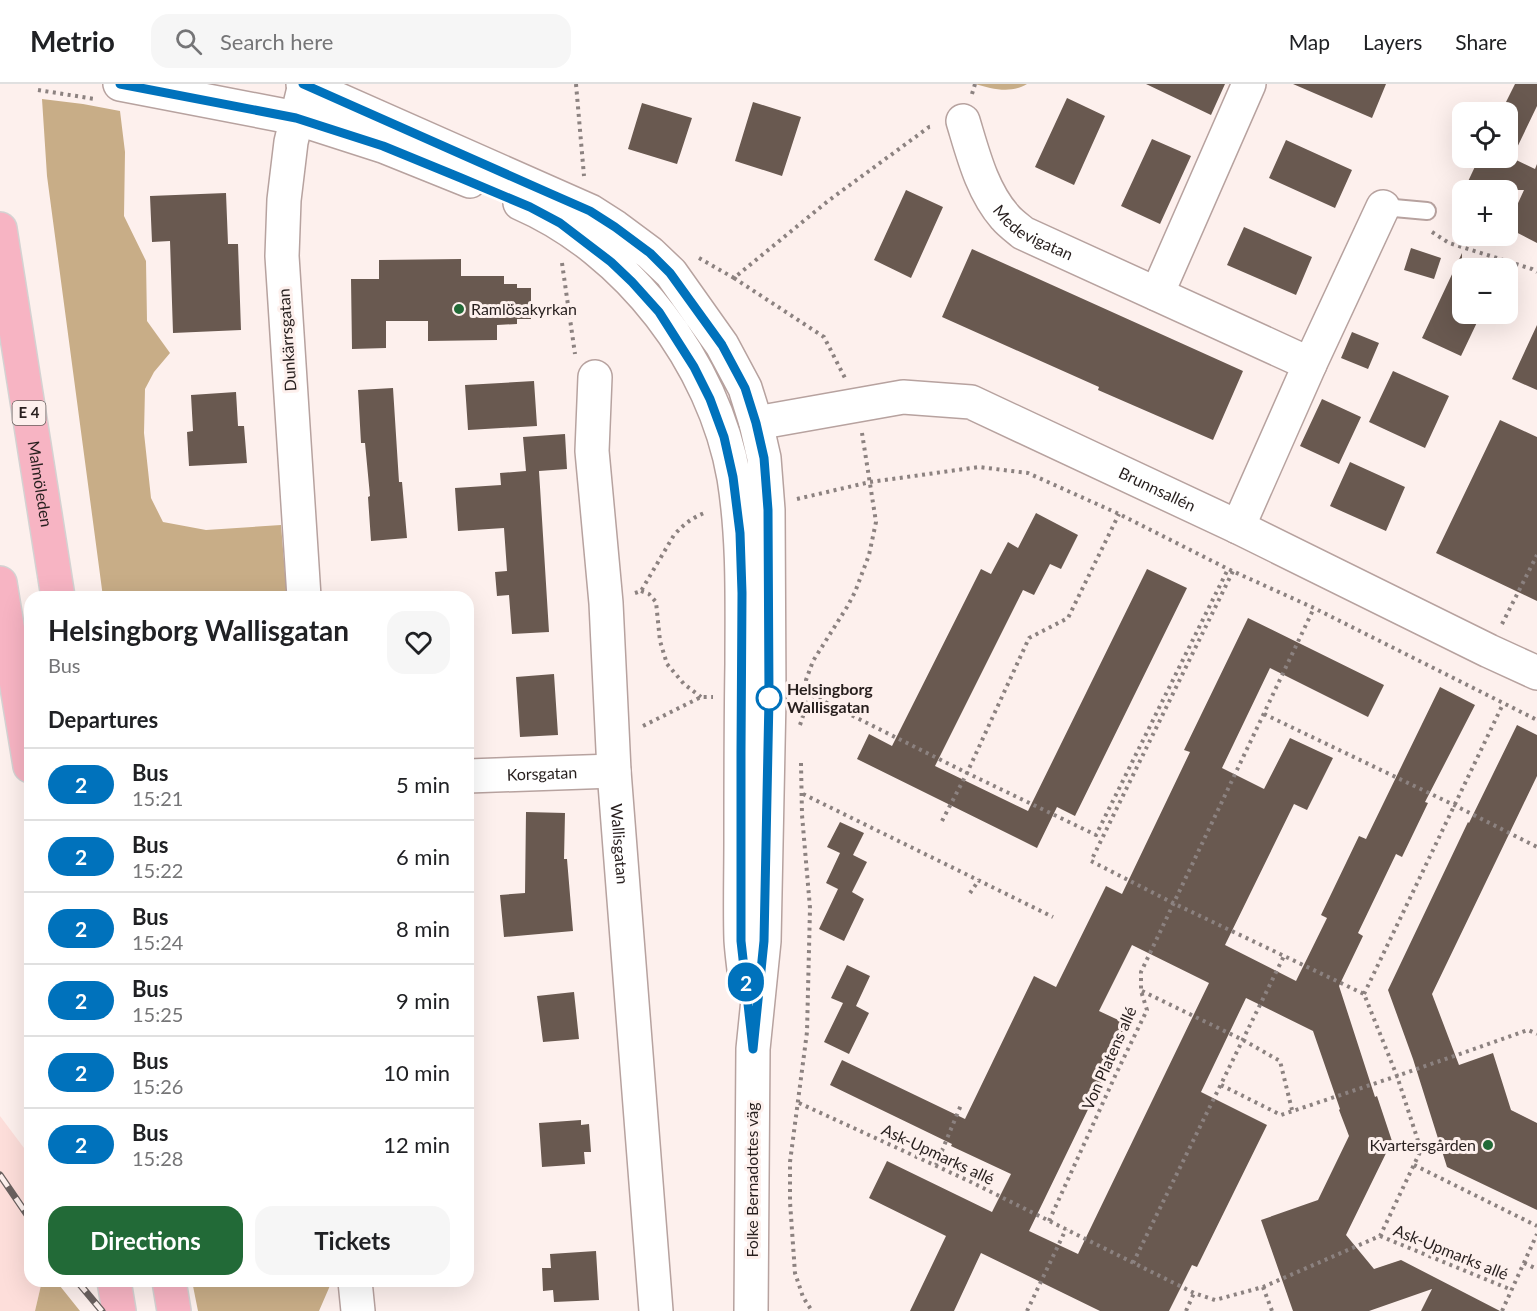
<!DOCTYPE html>
<html lang="en">
<head>
<meta charset="utf-8">
<style>
	body { margin:0; font-family:Lato,sans-serif; background:#f6f6f6; color:#202124; height:100vh; display:flex; flex-direction:column; font-size:22px; white-space:nowrap }
	* { box-sizing:border-box; margin:0 }
	p { font-size:20px; color:#757577 }
	.icon { flex:none; width:33px; height:33px; fill:none; stroke:currentColor; stroke-width:2; stroke-linecap:round; stroke-linejoin:round }
	.map { position:relative; flex:1; overflow:hidden }
	.sheet { position:absolute; left:24px; top:507px; width:450px; height:696px; display:flex; flex-direction:column; background:#fff; border-radius:18px; box-shadow:0 6px 24px #0002 }
	.sheet>* { flex:none }
	.badge { padding:0 12px; border-radius:20px; font-size:21px; line-height:39px }
	.fabs { position:absolute; left:1452px; top:18px; display:grid; gap:12px }
	.fabs a { display:grid; place-items:center; width:66px; height:66px; border-radius:12px; background:#fff; box-shadow:0 6px 24px #0002; font-size:30px }
	.map>.badge { position:absolute; translate:-50% -50%; box-shadow:0 0 0 3px #fff }
	h2 { padding:0 24px; font-size:22px; line-height:54px }
	.round { display:grid; place-items:center; flex:none; width:63px; height:63px; border-radius:18px; background:#f6f6f6 }
	.headline { display:flex; align-items:center; justify-content:space-between; height:102px; padding:0 24px }
	h1 { font-size:28px; font-weight:700; line-height:45px }
	.cta { display:flex; gap:12px; margin-top:auto; padding:12px 24px }
	.cta a { flex:1; height:69px; border-radius:18px; background:#226a37; color:#fff; font-size:24px; font-weight:700; line-height:69px; text-align:center }
	.cta a+a { background:#f6f6f6; color:#202124 }
	ul { padding:0; list-style:none }
	li { display:flex; align-items:center; gap:18px; height:72px; padding:0 24px; border-top:2px solid #e0e0e0 }
	li div { flex:1 }
	li b { display:block; font-size:22px }
	li em { font-style:normal }
	li .badge { min-width:66px; font-weight:700; text-align:center }
	header { display:flex; align-items:center; gap:36px; box-sizing:border-box; height:84px; padding:0 30px; background:#fff; border-bottom:2px solid #e0e0e0 }
	header strong { font-size:28px }
	nav { display:flex; gap:33px; margin-inline-start:auto; font-size:21px }
	.search { width:420px; height:54px; background:#f6f6f6; display:flex; align-items:center; gap:15px; box-sizing:border-box; padding:0 21px; border-radius:18px; color:#757577; font-size:22px }
	.map>svg:first-child { display:block }
	.built { fill:#fddeda }
	.forest { fill:#c8ad87 }
	.building { fill:#695950; fill-rule:evenodd }
	.lines { fill:none; stroke-linecap:round; stroke-linejoin:round }
	.service-casing { stroke:#b7a29f; stroke-width:20 }
	.minor-casing { stroke:#b7a29f; stroke-width:36 }
	.tertiary-casing { stroke:#b7a29f; stroke-width:36 }
	.motorway-casing { stroke:#d4d2d2; stroke-width:36 }
	.path { stroke:#8c8280; stroke-width:4; stroke-dasharray:3 4.5; stroke-linecap:butt }
	.service { stroke:#fff; stroke-width:16 }
	.minor { stroke:#fff; stroke-width:33 }
	.tertiary { stroke:#fff; stroke-width:33 }
	.motorway { stroke:#f7b4c3; stroke-width:33 }
	.rail-casing { stroke:#6a615f; stroke-width:7 }
	.rail { stroke:#fdf0ed; stroke-width:4.5; stroke-dasharray:14; stroke-linecap:butt }
	.line-casing { stroke:#fff; stroke-width:14 }
	.line { stroke:#0072bc; stroke-width:9 }
	.poi-dot { fill:#226a37; stroke:#fdf0ed; stroke-width:2 }
	.stop-dot { fill:#fff; stroke:#0072bc; stroke-width:3 }
	.labels { text-anchor:middle; stroke-width:6; stroke-linejoin:round; paint-order:stroke }
	.shield { fill:#fdf0ed; stroke:#675e5c; stroke-width:1.5 }
	.shield-label { font-size:15px; font-weight:bold; fill:#271f1e }
	.street-label { font-size:16px; fill:#271f1e; stroke:#fdf0ed }
	.poi-label { font-size:16px; fill:#271f1e; stroke:#fdf0ed; text-anchor:start }
	.stop-label { font-size:16px; font-weight:bold; fill:#271f1e; stroke:#fdf0ed; text-anchor:start }
</style>
</head>
<body>
<header>
<strong>Metrio</strong>
<div class="search"><svg class="icon" aria-label="search" viewBox="0 0 24 24"><circle cx="10" cy="10" r="6"/><path d="M15 15l6 6"/></svg>Search here</div>
<nav><a>Map</a><a>Layers</a><a>Share</a></nav>
</header>
<div class="map">
<svg width="1537" height="1227" viewBox="0 0 1537 1227">
	<rect width="100%" height="100%" fill="#fdf0ed"/>
	<path class="built" d="M0 1032 30 1072V1197H42L35 1227H0Z"/>
	<path class="forest" d="M975 0H1027C1011 10 992 5 975 0Z
		M42 15 83 20 120 27 125 68 124 132 146 177 147 237 170 269 154 288 145 305 144 349 151 414 163 438 206 446 281 441 287 513H103L47 92Z
		M42 1197H56L80 1227H35Z
		M192 1197H332L319 1227H198Z"/>
	<path class="building" d="M1146 0H1225L1211 31Z
		M1293 0H1386L1372 34Z
		M1515 0H1537V22L1512 74 1535 85 1537 80V159L1508 144V141L1524 106H1464L1479 74H1508V28H1501Z
		M1067 14 1105 32 1074 101 1035 83Z
		M753 18 801 33 782 92 735 77Z
		M642 19 692 34 677 80 628 65Z
		M1152 55 1191 72 1160 140 1121 122Z
		M1286 56 1352 86 1335 124 1269 94Z
		M906 106 943 123 911 194 874 176Z
		M226 109 228 160H238L241 246 173 249 170 157 152 158 150 112Z
		M1244 143 1312 173 1296 211 1227 181Z
		M1411 164 1441 174 1434 195 1404 186Z
		M972 165 1243 287 1213 356 1098 306 1099 303 942 233Z
		M1462 169V230H1481L1461 272 1422 254Z
		M461 175V192H504V200H517V204H531V235H517V240L497 241V256L428 257V237H386V264L352 265 351 195H379V176Z
		M1537 241V306L1512 295Z
		M1352 248 1379 259 1368 285 1341 274Z
		M1393 287 1449 312 1425 364 1369 338Z
		M534 297 537 342 468 346 465 301Z
		M393 304 399 398H402L407 454 371 457 368 413 370 412 365 359H361L358 306Z
		M236 308 238 342H244L247 379 189 382 187 348 193 347 191 311Z
		M1322 315 1361 333 1339 380 1300 362Z
		M1500 336 1537 353V517L1436 469Z
		M565 350 567 385 539 387 549 548 512 550 509 511 497 512 495 488 507 487 504 444 458 447 455 404 501 401 500 389 526 387 523 353Z
		M1350 378 1405 403 1386 447 1330 422Z
		M1036 429 1078 451 1061 485 1050 480 1034 511 1023 506 935 682 1028 727 1147 485 1187 504 1075 732 1057 723 1037 764 857 675 869 650 892 662 981 485 991 490 1008 458 1018 464Z
		M1248 534 1384 601 1368 633 1270 584 1222 684 1264 705 1290 654 1333 674 1307 726 1294 720 1225 861 1296 897 1327 834 1321 831 1359 752 1366 755 1440 603 1475 621 1425 718 1428 719 1402 773 1396 770 1358 849 1363 852 1339 902 1375 1013 1377 1012 1392 1057 1346 1151 1374 1185 1401 1176 1500 1227H1421L1432 1205 1369 1227H1293L1261 1136 1318 1116 1349 1052 1339 1026 1340 1025 1313 947 1246 914 1201 1008 1267 1041 1197 1183 1192 1181 1169 1227H1100L981 1169 954 1227H910L946 1152 869 1114 887 1077 992 1128 1011 1090 951 1062 952 1060 830 1001 842 976 965 1035 1034 892 1056 903 1106 802 1122 810 1190 668 1184 666ZM1132 861 1209 899 1078 1170 1029 1147 1129 941 1099 927Z
		M554 590 558 651 520 653 516 593Z
		M1517 641 1537 651V692L1432 910 1459 981 1493 969 1511 1026 1537 1039V1126L1447 1083 1413 975 1388 906 1468 738 1469 739Z
		M526 728 565 729 564 775H567L573 847 504 853 500 811 525 809Z
		M840 738 864 749 853 771 867 778 852 808 864 815 844 857 819 845 838 805 826 799 840 769 827 763Z
		M847 881 870 892 856 922 869 929 849 970 824 958 843 919 831 914Z
		M574 908 579 955 543 958 537 912Z
		M581 1036V1041L589 1040 591 1068H584L585 1080 542 1083 539 1039Z
		M596 1167 599 1216 554 1218 553 1206 543 1207 542 1184H551L550 1170Z"/>
	<g class="lines">
		<defs>
			<path id="service" d="M1383 123 1427 127"/>
			<g id="minor">
				<path id="s1" d="M963 37C973 70 982 107 1005 133 1010 139 1017 144 1023 149L1310 280 1238 443"/>
				<path d="M1157 210 1249 0"/>
				<path d="M1310 280 1383 123"/>
				<path id="s2" d="M595 293 592 367 606 519 614 687 656 1227"/>
				<path id="s3" d="M756 339 903 313 971 318 1238 443 1489 567 1537 589"/>
				<path d="M304 513 282 172 284 116 291 58 305 0"/>
				<path id="s4" d="M468 692 614 687"/>
				<path d="M355 1197 358 1227"/>
			</g>
			<path id="tertiary" d="M120 0 296 34 383 62 470 97
				M303 0 529 100 590 127 615 143 650 169 671 189 722 261 745 304 756 339 764 374 768 426 769 614 764 857 753 965 751 1227
				M520 119C628 166 714 279 734 394 744 456 742 518 742 580 741 639 741 697 741 756 741 789 740 823 741 856 742 871 744 886 746 901"/>
			<g id="motorway">
				<path id="s5" d="M0 145 58 513"/>
				<path d="M0 499 30 682"/>
				<path d="M114 1197 119 1227"/>
				<path d="M169 1197 174 1227"/>
			</g>
		</defs>
		<use href="#service" class="service-casing"/>
		<use href="#minor" class="minor-casing"/>
		<use href="#tertiary" class="tertiary-casing"/>
		<use href="#motorway" class="motorway-casing"/>
		<path class="path" d="M576 0 584 92
			M38 6 95 15
			M972 10 975 0
			M1432 148 1449 159 1532 185 1537 188
			M699 174 734 194 828 117 929 43 934 42
			M562 179 575 270
			M734 194 824 253 845 294
			M797 415 870 398 979 383 1028 389 1119 430 1228 485 1314 524 1537 636
			M641 507 649 510 656 518 660 557 667 580 684 600 701 613
			M635 509 641 507 674 451C684 440 693 433 707 428
			M1502 540 1537 471
			M805 608 967 689 1096 751 1228 485
			M1264 630 1454 721 1537 763
			M800 641 805 626 806 596 813 577 847 523 855 508 869 471 876 438 862 349
			M643 642 701 613H713
			M801 679 802 731 810 824 807 948 790 1078V1118L795 1189 803 1213 812 1227
			M803 710 1053 833
			M942 737 967 689 1029 554 1068 534 1119 430
			M970 809 979 796
			M1142 907 1243 956 1280 977 1292 1026
			M1364 910 1503 620
			M1221 1001 1281 1031 1397 992 1528 946 1537 950
			M799 1019 969 1097 1194 1209 1215 1216 1263 1203 1380 1152 1421 1066 1397 992 1364 910 1175 820 1091 777 1233 487
			M936 1081 961 1021
			M1414 1081 1537 1142
			M1049 1137 1116 990 1147 926 1141 907V888L1314 524
			M1380 1152 1512 1206
			M1133 1179 1284 872
			M1524 1179 1537 1185
			M1263 1203 1272 1227
			M1027 1227 1066 1145
			M1186 1227 1194 1209
			M1502 1227 1537 1150"/>
		<use href="#service" class="service"/>
		<use href="#minor" class="minor"/>
		<use href="#tertiary" class="tertiary"/>
		<use href="#motorway" class="motorway"/>
		<defs>
			<path id="rail" d="M0 1091 30 1135
				M77 1197 102 1227"/>
		</defs>
		<use href="#rail" class="rail-casing"/>
		<use href="#rail" class="rail"/>
	</g>
	<g class="lines">
		<defs>
			<path id="line" d="M120 0 296 34 383 62 461 94 530 123 560 139 611 178 632 198 659 228 694 283 710 315 724 353 733 393 740 449 742 509 741 667V857L753 965 764 857 769 614 768 426 764 374 756 339 745 304 722 261 670 189 650 169 615 143 590 127 549 109 303 0"/>
		</defs>
		<use href="#line" class="line-casing"/>
		<use href="#line" class="line"/>
	</g>
	<g class="poi-dot">
		<circle cx="459" cy="225" r="6"/>
		<circle cx="1488" cy="1061" r="6"/>
	</g>
	<circle class="stop-dot" cx="769" cy="614" r="12"/>
	<g class="labels">
		<rect class="shield" x="12.5" y="317" width="33" height="24" rx="4.5"/>
		<g class="shield-label">
			<text x="29" y="334">E 4</text>
		</g>
		<g class="street-label">
			<text dy="6" stroke="none"><textPath href="#s1" startOffset="138">Medevigatan</textPath></text>
			<text transform="translate(287 256) rotate(-94)" y="6">Dunkärrsgatan</text>
			<text dy="6" stroke="none"><textPath href="#s5" startOffset="258">Malmöleden</textPath></text>
			<text dy="6" stroke="none"><textPath href="#s3" startOffset="423">Brunnsallén</textPath></text>
			<text dy="6" stroke="none"><textPath href="#s4" startOffset="74">Korsgatan</textPath></text>
			<text dy="6" stroke="none"><textPath href="#s2" startOffset="468">Wallisgatan</textPath></text>
			<text transform="translate(1109 974) rotate(-66)" y="6">Von Platens allé</text>
			<text transform="translate(938 1070) rotate(25)" y="6">Ask-Upmarks allé</text>
			<text transform="translate(752 1096) rotate(-90)" y="6">Folke Bernadottes väg</text>
			<text transform="translate(1451 1168) rotate(22)" y="6">Ask-Upmarks allé</text>
		</g>
		<g class="poi-label">
			<text x="471" y="231">Ramlösakyrkan</text>
			<text x="1476" y="1067" text-anchor="end">Kvartersgården</text>
		</g>
		<g class="stop-label">
			<text x="787" y="611">Helsingborg<tspan x="787" dy="18">Wallisgatan</tspan></text>
		</g>
	</g>
</svg>
<div class="fabs">
<a><svg class="icon" aria-label="locate" viewBox="0 0 24 24"><circle cx="12" cy="12" r="6"/><path d="M12 2v4M12 18v4M2 12h4M18 12h4"/></svg></a>
<a>+</a>
<a>−</a>
</div>
<b class="badge" style="left:746px;top:898px;background:#0072bc;color:#fff">2</b>
<section class="sheet">
<div class="headline"><div><h1>Helsingborg Wallisgatan</h1><p>Bus</p></div><a class="round"><svg class="icon" aria-label="heart" viewBox="0 0 24 24"><path d="M12 20l-8-8c-3-5 5-10 8-4 3-6 11-1 8 4z"/></svg></a></div>
<h2>Departures</h2>
<ul>
<li><span class="badge" style="background:#0072bc;color:#fff">2</span><div><b>Bus</b><p>15:21</p></div><em>5 min</em></li>
<li><span class="badge" style="background:#0072bc;color:#fff">2</span><div><b>Bus</b><p>15:22</p></div><em>6 min</em></li>
<li><span class="badge" style="background:#0072bc;color:#fff">2</span><div><b>Bus</b><p>15:24</p></div><em>8 min</em></li>
<li><span class="badge" style="background:#0072bc;color:#fff">2</span><div><b>Bus</b><p>15:25</p></div><em>9 min</em></li>
<li><span class="badge" style="background:#0072bc;color:#fff">2</span><div><b>Bus</b><p>15:26</p></div><em>10 min</em></li>
<li><span class="badge" style="background:#0072bc;color:#fff">2</span><div><b>Bus</b><p>15:28</p></div><em>12 min</em></li>
</ul>
<div class="cta"><a>Directions</a><a>Tickets</a></div>
</section>
</div>
</body>
</html>
